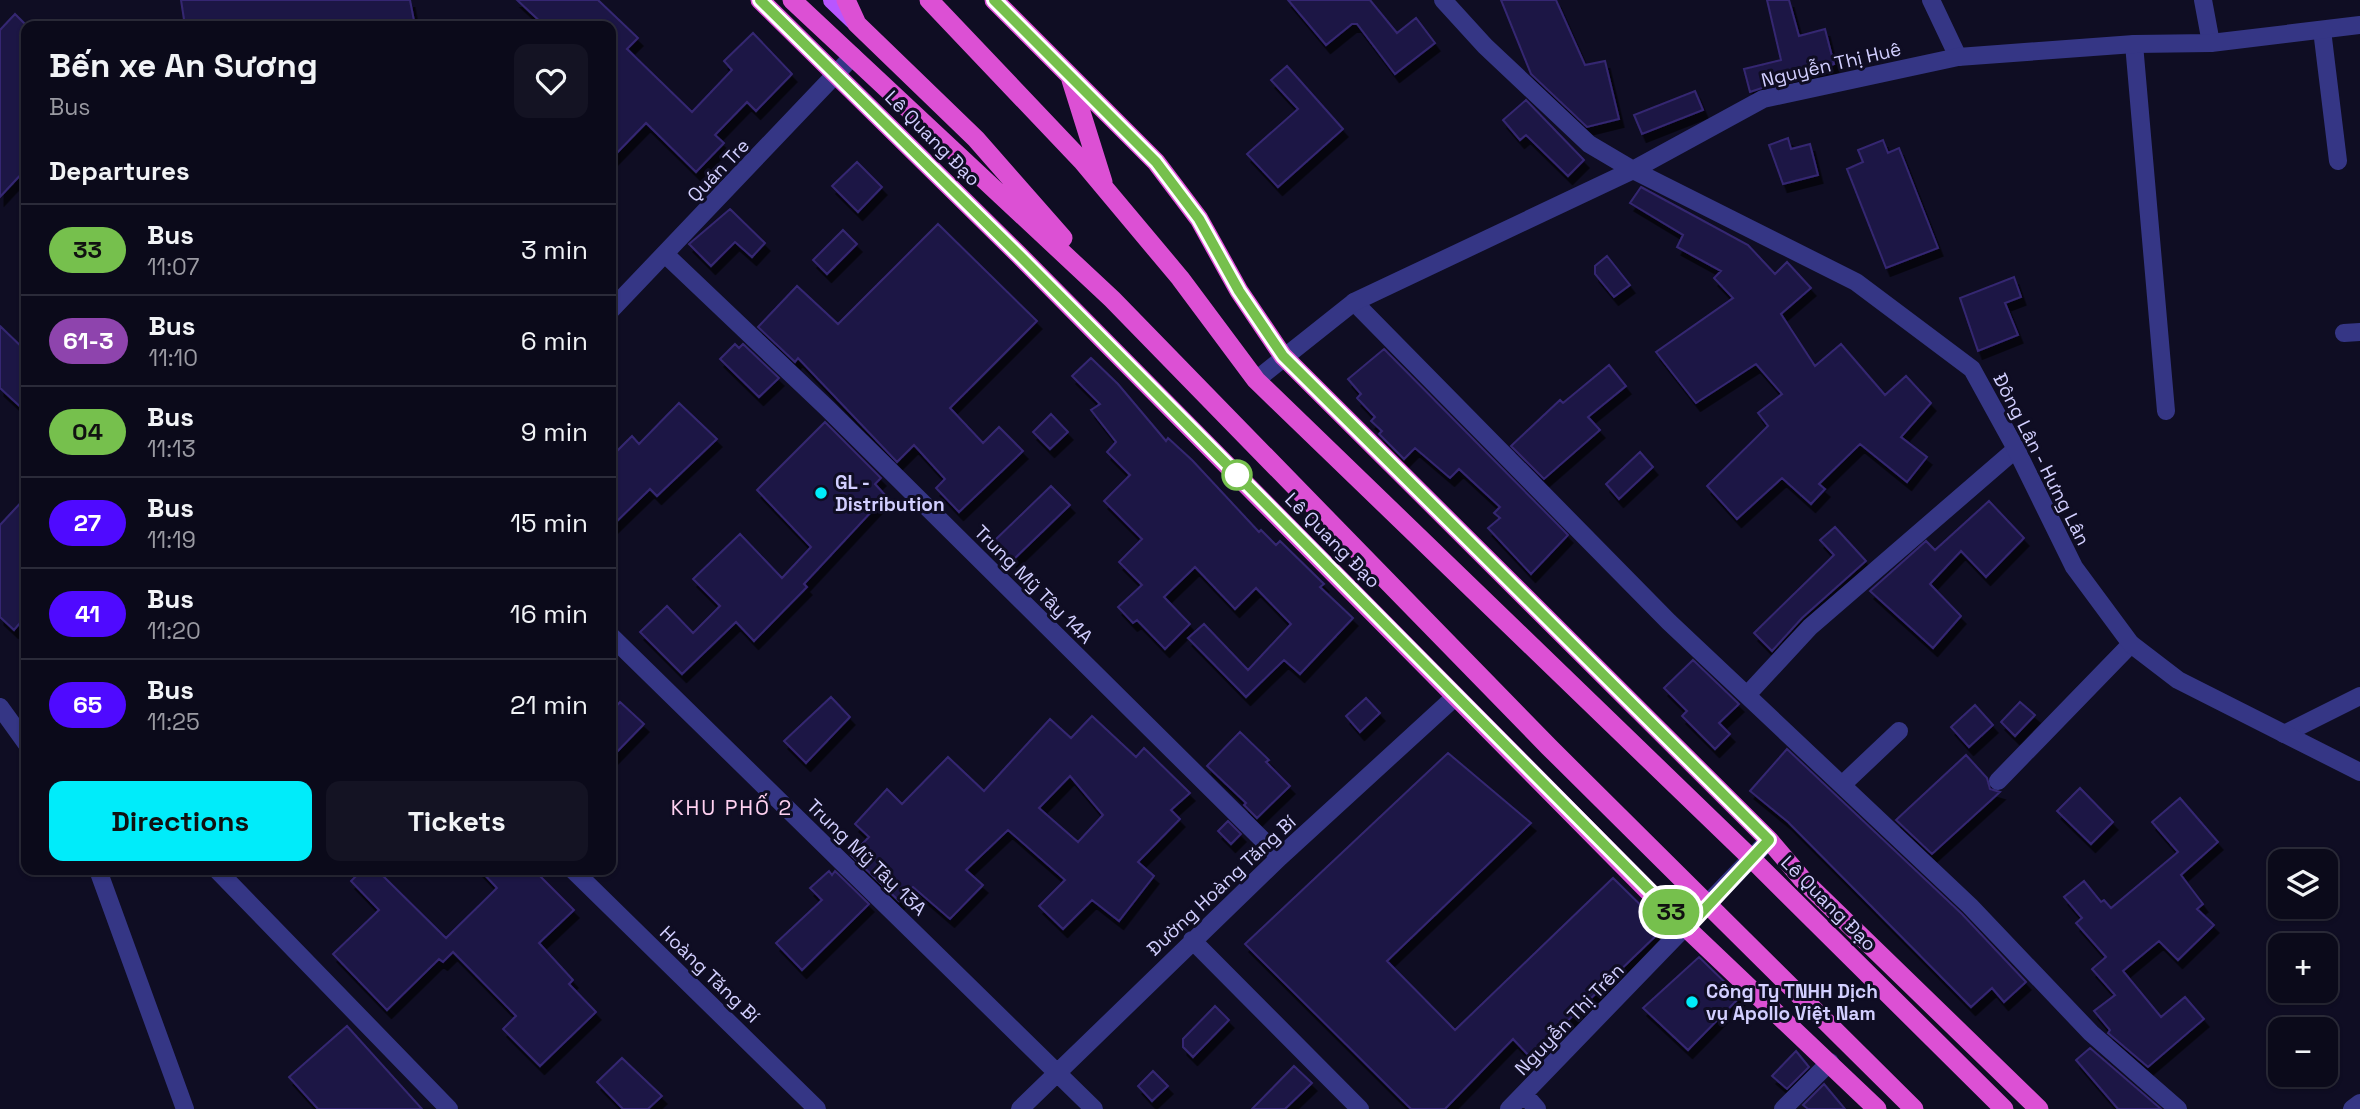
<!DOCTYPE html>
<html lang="en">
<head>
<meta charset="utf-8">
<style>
	body { margin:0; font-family:"Space Grotesk",sans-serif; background:#141323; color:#f1f3f6; height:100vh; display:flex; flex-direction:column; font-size:26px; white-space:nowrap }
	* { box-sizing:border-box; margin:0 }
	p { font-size:23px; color:#9a9aa2 }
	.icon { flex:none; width:38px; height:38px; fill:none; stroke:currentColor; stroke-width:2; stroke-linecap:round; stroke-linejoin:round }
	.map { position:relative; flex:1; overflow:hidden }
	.side { position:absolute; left:21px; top:21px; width:595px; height:854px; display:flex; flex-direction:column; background:#0b0a1a; border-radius:14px; box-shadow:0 2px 5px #0004,0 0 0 2px #2b2b39 }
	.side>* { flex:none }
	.badge { padding:0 14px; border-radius:23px; font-size:24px; line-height:46px }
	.tools { position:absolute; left:2268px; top:849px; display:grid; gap:14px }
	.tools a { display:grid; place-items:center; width:70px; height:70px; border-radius:14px; background:#0b0a1a; box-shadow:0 2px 5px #0004,0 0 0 2px #2b2b39; font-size:35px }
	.map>.badge { position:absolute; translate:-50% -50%; box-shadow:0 0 0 4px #fff }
	h2 { padding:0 28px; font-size:26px; line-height:63px }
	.round { display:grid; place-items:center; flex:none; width:74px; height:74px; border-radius:14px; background:#141323 }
	.headline { display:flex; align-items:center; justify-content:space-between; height:119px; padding:0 28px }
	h1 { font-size:33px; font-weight:700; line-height:52px }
	.cta { display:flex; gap:14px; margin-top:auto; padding:14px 28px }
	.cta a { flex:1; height:80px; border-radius:14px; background:#00ecfa; color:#111; font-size:28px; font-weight:700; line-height:80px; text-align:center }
	.cta a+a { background:#141323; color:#f1f3f6 }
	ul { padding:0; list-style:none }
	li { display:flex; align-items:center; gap:21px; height:91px; padding:0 28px; border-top:2px solid #2b2b39 }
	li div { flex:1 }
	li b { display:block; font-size:26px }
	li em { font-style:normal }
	li .badge { min-width:77px; font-weight:700; text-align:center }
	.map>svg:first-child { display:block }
	.building { fill:#1f1845; stroke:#342872; stroke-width:2; fill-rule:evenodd; filter:url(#shadow) }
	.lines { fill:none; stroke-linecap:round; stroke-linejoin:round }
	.minor { stroke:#353685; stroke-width:18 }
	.tertiary { stroke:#353685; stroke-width:18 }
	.primary { stroke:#b856ff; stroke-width:18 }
	.trunk { stroke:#dc50d4; stroke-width:19 }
	.line-casing { stroke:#fff; stroke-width:16 }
	.line { stroke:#76c04d; stroke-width:10 }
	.stop-dot { fill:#fff; stroke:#76c04d; stroke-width:3.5 }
	.poi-dot { fill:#00ecfa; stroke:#0f0d23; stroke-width:2.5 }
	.labels { text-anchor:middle; stroke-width:6; stroke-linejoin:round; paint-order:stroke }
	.street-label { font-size:19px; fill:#d2cfff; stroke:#0f0d23 }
	.poi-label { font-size:19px; font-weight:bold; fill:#d2cfff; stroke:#0f0d23; text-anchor:start }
	.neighbourhood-label { font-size:21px; letter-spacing:2px; fill:#ffd1f0; stroke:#0f0d23 }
</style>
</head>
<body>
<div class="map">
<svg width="2360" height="1109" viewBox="0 0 2360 1109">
	<defs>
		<filter id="shadow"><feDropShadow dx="4.5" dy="8" stdDeviation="0" flood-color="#0009"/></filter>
	</defs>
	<rect width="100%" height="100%" fill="#0f0d23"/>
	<path class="building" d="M181 0H410L415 26H185Z
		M517 0H598L638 38 627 49 692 112 732 70 724 61 753 33 792 74 756 111 747 102 715 135 724 143 696 172 646 123 611 159V26H545Z
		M1288 0H1370L1397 33 1416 18 1435 43 1395 74 1357 24H1352L1326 45Z
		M1501 0H1556L1585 65 1605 61 1619 119 1587 127 1531 74Z
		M1767 0H1789L1799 36 1825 29 1834 64 1750 92 1744 69 1781 60Z
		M15 14 26 25V169L0 197V30Z
		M1287 66 1343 129 1278 187 1247 154 1298 109 1271 80Z
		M1695 91 1703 110 1642 134 1634 115Z
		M1526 100 1584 160 1568 176 1526 135 1520 140 1503 120Z
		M1788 138 1791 149 1810 144 1818 175 1783 184 1769 145Z
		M1883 140 1888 153 1899 148 1938 248 1886 268 1847 169 1863 162 1858 150Z
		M857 162 882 187 858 212 832 186Z
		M1641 187 1748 245 1775 274 1787 262 1811 288 1781 314 1815 366 1841 344 1885 395 1906 376 1931 403 1901 437 1927 457 1907 482 1860 444 1819 484 1825 489 1811 504 1782 478 1737 519 1707 486 1768 426 1758 413 1782 394 1756 364 1696 403 1656 352 1733 298 1714 278 1721 271 1677 247 1683 235 1630 203Z
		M730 209 765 243 752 257 735 242 711 266 689 244Z
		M938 224 1037 321 950 408 983 443 999 427 1023 451 959 512 936 488 945 479 914 445 897 462 798 358 795 362 758 327 797 286 838 324Z
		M843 230 857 244 827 274 813 260Z
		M1607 256 1630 285 1614 297 1595 274V266Z
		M2014 277 2021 297 2005 303 2018 335 1978 351 1960 298Z
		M0 326 26 351V412L0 388Z
		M735 344 739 348 743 344 779 378 759 397 720 359Z
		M1384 349 1568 535 1531 574 1488 528 1500 518 1494 513 1500 507 1459 469 1450 478 1415 448 1404 459 1379 434 1382 431 1371 421 1375 417 1357 398 1361 394 1348 379Z
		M1091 358 1118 384 1166 441 1168 438 1192 460 1259 532 1261 530 1276 545 1280 541 1324 584 1320 587 1353 618 1300 674 1284 660 1246 697 1188 638 1204 624 1248 670 1291 624 1256 588 1235 609 1195 567 1164 597 1190 624 1165 649 1137 620 1133 623 1118 607 1142 585 1119 562 1142 539 1104 501 1130 475 1107 452 1116 442 1091 410 1100 404 1072 376Z
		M1609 365 1626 386 1588 417 1600 430 1544 479 1511 446 1560 400 1563 403Z
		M679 403 717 439 657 496 650 489 611 527V457L632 436 639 444Z
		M1051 414 1068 432 1050 449 1033 432Z
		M825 422 881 478 875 484 886 496 804 584 807 587 754 641 736 622 682 674 640 632 667 606 693 633 720 606 693 579 740 534 782 578 811 547 757 490Z
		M1640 452 1653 467 1619 499 1606 484Z
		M1051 486 1070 505 1013 560 994 541Z
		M26 497V616L14 630 0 617V525Z
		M1989 501 2024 538 1986 577 1961 551 1930 584 1961 616 1933 648 1870 591 1926 541 1935 550Z
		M1835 527 1866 561 1802 618 1772 651 1754 633 1834 555 1820 540Z
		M1693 660 1739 704 1719 723 1730 734 1715 749 1682 716 1687 711 1664 688Z
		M831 697 850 717 806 763 784 741Z
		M1366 698 1380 713 1360 732 1346 716Z
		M620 702 644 724 611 758V712Z
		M2020 702 2035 715 2015 736 2001 722Z
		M1975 705 1993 725 1969 747 1951 727Z
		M1092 716 1136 757 1144 748 1190 793 1171 810 1180 819 1138 862 1154 876 1119 921 1092 900 1063 929 1039 906 1065 880 1008 830 966 870 983 885 950 919 913 887 899 901 851 855 869 837 855 824 887 789 902 804 948 757 984 791 1050 719 1071 738ZM1070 776 1103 815 1078 842 1039 808Z
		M1240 732 1269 760 1266 762 1290 786 1257 818 1244 805 1246 803 1207 766Z
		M1787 749 1962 914 2026 982 2004 1002 1992 988 1971 1007 1788 822 1750 791Z
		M1448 753 1531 823 1387 961 1455 1030 1613 878 1664 928 1530 1057 1513 1039 1445 1109H1411L1245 944Z
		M1966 755 1987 778 1990 789 2000 792 1932 854 1896 820Z
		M2080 788 2113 822 2091 844 2057 811Z
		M2180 798 2218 842 2181 875 2203 904 2197 909 2214 925 2178 960 2159 941 2123 971 2161 1017 2185 997 2204 1019 2148 1067 2108 1033 2110 1030 2094 1011 2115 995 2092 969 2106 957 2076 923 2082 918 2064 897 2084 881 2101 902 2104 900 2111 908 2178 852 2152 822Z
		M1228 821 1241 834 1231 844 1218 831Z
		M362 870H377L446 938 497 888 480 870H534L574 910 539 943 573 980 569 984 596 1012 540 1066 503 1029 516 1016 453 952 443 962 439 959 387 1010 333 954 379 910 351 881Z
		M829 871 832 875 835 871 869 904 802 970 776 943 822 900 810 888Z
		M1699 957 1740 997 1688 1050 1643 1008Z
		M1215 1006 1229 1020 1193 1057 1183 1047V1039Z
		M347 1026 422 1109H318L289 1077Z
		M2090 1048 2161 1109H2118L2076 1060Z
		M1796 1051 1809 1067 1787 1089 1772 1076Z
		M622 1058 662 1096 648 1109H623L597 1082Z
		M1294 1066 1312 1083 1285 1109H1252Z
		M1153 1071 1168 1086 1152 1101 1138 1086Z
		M1824 1084 1845 1109H1808L1803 1105Z"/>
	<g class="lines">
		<path class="minor" d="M1931 0 1958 57
			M2203 0 2211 43
			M2322 30 2338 161
			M2134 44 2166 411
			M666 255 828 409 1280 857
			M1354 302 1669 622 1970 906 2091 1033 2178 1109
			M611 310 853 56
			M2344 333 2360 332
			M611 636 1094 1109
			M1747 695 1810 627 2016 449
			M2284 734 2360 696
			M1998 781 2131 644
			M1842 785 1899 731
			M217 870 449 1109
			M573 870 817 1109
			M1192 940 1360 1109
			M1524 1094 1537 1109
			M1020 1109 1280 857 1456 696
			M1509 1109 1769 840
			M1783 1109 1830 1062
			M2352 1109 2360 1103"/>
		<path class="tertiary" d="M1443 0 1485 46 1589 144 1633 170 1856 282 1972 369 2016 449 2074 567 2131 644 2178 680 2360 772
			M1256 380 1354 302 1633 170 1763 99 1958 57 2134 44 2211 43 2360 25
			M0 707 26 743
			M98 870 185 1109"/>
		<path class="primary" d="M832 0 855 22"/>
		<path class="trunk" d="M760 0 1018 254 1658 901 1877 1109
			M792 0 1112 299 1549 747 1914 1109
			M846 0 857 24 976 139 1063 238
			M929 0 1082 161 1180 278 1256 380 1752 859 2004 1109
			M994 0 1156 162 1199 219 1239 291 1283 356 1769 840 1803 880 2039 1109
			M1071 80 1103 182"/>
	</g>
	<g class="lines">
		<defs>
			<path id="line" d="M760 0 1018 254 1687 928 1769 840 1283 356 1239 291 1199 219 1156 162 994 0"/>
		</defs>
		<use href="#line" class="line-casing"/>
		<use href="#line" class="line"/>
	</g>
	<circle class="stop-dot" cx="1237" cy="475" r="14"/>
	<g class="poi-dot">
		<circle cx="821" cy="493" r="7"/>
		<circle cx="1692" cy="1002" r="7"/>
	</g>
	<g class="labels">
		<g class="street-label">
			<text transform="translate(1831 64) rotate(-13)" y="7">Nguyễn Thị Huê</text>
			<text transform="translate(933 138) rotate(45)" y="7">Lê Quang Đạo</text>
			<text transform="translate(718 170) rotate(-46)" y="7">Quán Tre</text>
			<text transform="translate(2042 459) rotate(63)" y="7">Đông Lân - Hưng Lân</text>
			<text transform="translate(1333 540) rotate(45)" y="7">Lê Quang Đạo</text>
			<text transform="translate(1034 584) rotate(45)" y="7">Trung Mỹ Tây 14A</text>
			<text transform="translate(867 857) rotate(44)" y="7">Trung Mỹ Tây 13A</text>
			<text transform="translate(1221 885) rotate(-43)" y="7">Đường Hoàng Tăng Bí</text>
			<text transform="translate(1829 903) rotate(45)" y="7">Lê Quang Đạo</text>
			<text transform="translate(710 974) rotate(44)" y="7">Hoàng Tăng Bí</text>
			<text transform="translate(1569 1019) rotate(-46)" y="7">Nguyễn Thị Trên</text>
		</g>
		<g class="poi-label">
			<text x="835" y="489">GL -<tspan x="835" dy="22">Distribution</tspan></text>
			<text x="1706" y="998">Công Ty TNHH Dịch<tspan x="1706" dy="22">vụ Apollo Việt Nam</tspan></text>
		</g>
		<g class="neighbourhood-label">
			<text x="732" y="815">KHU PHỐ 2</text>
		</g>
	</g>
</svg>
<div class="tools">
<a><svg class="icon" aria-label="layers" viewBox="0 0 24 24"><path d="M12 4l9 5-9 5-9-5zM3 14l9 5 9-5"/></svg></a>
<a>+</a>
<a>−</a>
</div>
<b class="badge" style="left:1671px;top:912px;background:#76c04d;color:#111">33</b>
<section class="side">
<div class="headline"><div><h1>Bến xe An Sương</h1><p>Bus</p></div><a class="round"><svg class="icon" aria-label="heart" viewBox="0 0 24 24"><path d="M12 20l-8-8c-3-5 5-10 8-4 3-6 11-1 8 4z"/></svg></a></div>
<h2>Departures</h2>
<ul>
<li><span class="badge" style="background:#76c04d;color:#111">33</span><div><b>Bus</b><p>11:07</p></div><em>3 min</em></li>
<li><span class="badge" style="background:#8e44ad;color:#fff">61-3</span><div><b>Bus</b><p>11:10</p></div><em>6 min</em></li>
<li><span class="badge" style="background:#76c04d;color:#111">04</span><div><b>Bus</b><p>11:13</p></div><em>9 min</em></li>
<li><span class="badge" style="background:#4f0aff;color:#fff">27</span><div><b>Bus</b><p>11:19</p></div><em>15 min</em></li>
<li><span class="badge" style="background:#4f0aff;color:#fff">41</span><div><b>Bus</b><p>11:20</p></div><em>16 min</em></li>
<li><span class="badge" style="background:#4f0aff;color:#fff">65</span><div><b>Bus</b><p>11:25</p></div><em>21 min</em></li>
</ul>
<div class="cta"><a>Directions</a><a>Tickets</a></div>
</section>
</div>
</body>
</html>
